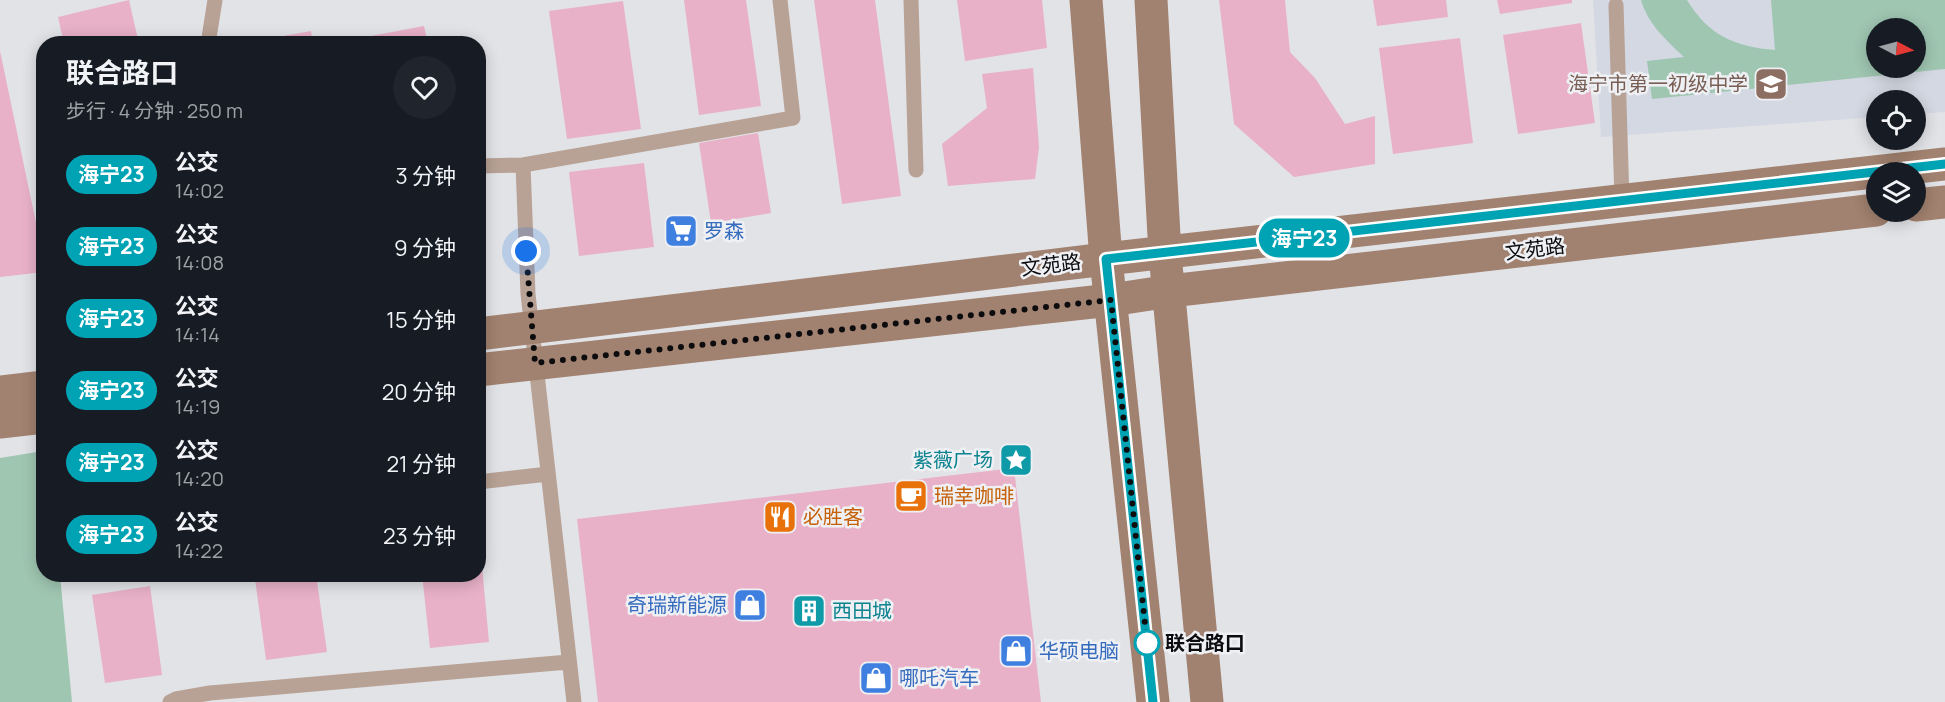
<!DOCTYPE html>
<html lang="zh">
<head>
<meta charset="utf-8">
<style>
	body { margin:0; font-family:Manrope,"Noto Sans SC",sans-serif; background:#20242c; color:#f1f3f6; height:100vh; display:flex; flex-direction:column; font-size:22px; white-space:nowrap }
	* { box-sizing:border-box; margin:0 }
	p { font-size:20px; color:#9ea1a6 }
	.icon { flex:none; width:33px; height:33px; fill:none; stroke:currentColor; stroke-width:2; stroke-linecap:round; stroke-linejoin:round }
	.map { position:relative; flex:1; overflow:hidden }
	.details { position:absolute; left:36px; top:36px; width:450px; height:546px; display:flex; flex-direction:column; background:#171b24; border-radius:24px; box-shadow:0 3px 15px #0003 }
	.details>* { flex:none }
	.badge { padding:0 12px; border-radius:20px; font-size:21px; line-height:39px }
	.needle { width:39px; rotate:96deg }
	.buttons { position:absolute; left:1866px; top:18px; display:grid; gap:12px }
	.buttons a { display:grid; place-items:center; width:60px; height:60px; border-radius:50%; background:#171b24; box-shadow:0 3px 15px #0003; font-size:30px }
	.you { position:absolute; width:30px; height:30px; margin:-15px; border:4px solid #fff; border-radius:50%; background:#1a73e8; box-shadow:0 0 0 9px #1a73e833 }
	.map>.badge { position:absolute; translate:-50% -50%; box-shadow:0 0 0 3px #fff }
	.round { display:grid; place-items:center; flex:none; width:63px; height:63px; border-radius:32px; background:#20242c }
	.head { display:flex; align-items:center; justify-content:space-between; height:102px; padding:0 30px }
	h1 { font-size:28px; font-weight:700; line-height:45px }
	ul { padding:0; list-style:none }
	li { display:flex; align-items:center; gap:18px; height:72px; padding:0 30px }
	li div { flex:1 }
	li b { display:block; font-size:22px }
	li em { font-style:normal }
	li .badge { min-width:66px; font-weight:700; text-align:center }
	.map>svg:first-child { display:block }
	.built { fill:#d3d8e2; fill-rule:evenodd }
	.green { fill:#9fc6b1; fill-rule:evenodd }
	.building { fill:#e8b1c7 }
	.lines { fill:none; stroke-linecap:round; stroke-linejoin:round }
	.lane { stroke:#b8a195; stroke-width:15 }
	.secondary { stroke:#a1816f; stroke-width:33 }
	.line-casing { stroke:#fff; stroke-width:14 }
	.line { stroke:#00a3b4; stroke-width:9 }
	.walk { stroke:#0c0c0e; stroke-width:6; stroke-dasharray:0 10.8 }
	.stop-dot { fill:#fff; stroke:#00a3b4; stroke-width:3 }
	.labels { text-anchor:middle; stroke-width:5; stroke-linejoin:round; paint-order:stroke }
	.education-label { font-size:20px; fill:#785e54; stroke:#eff0f4; text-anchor:end }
	.shop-label { font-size:20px; fill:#366cbe; stroke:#eff0f4; text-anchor:start }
	.street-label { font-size:20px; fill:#0c0c0e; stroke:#eff0f4 }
	.culture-label { font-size:20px; fill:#0d838f; stroke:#eff0f4; text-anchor:end }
	.food-label { font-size:20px; fill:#c56008; stroke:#eff0f4; text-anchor:start }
	.stop-label { font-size:20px; font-weight:bold; fill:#0c0c0e; stroke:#eff0f4; text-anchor:start }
</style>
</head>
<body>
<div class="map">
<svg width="1945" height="702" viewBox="0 0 1945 702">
	<rect width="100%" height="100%" fill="#e2e3e7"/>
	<path class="built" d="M1593 0H1945V112L1916 114V100H1876V117L1601 137ZM1876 28H1916V68H1876Z"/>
	<path class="green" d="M1641 0H1687C1708 35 1735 47 1775 50L1771 0H1945V69L1652 99 1647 61 1684 57C1666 40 1648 24 1641 0ZM1876 28H1916V68H1876Z
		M43 451 44 574 60 575 72 702H0V458Z"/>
	<path class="building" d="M129 0 139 44H64L58 17Z
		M684 0H746L761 106 699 115Z
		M814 0H875L901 196 842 204Z
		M957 0H1042L1047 48 965 61Z
		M1219 0H1285L1290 52 1315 78 1345 124 1375 116V164L1294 177 1234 124Z
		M1373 0H1446L1448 17 1377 26Z
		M1497 0H1572V3L1500 14Z
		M623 1 641 129 567 139 549 11Z
		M1581 23 1595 123 1518 134 1503 35Z
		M424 26 428 44H356L355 39Z
		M311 31 313 44H250V42Z
		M1460 38 1473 143 1393 154 1379 48Z
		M0 51 44 261V272L0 277Z
		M1033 68 1039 147 1035 179 948 186 942 144 987 108 982 74Z
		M758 133 771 213 711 223 699 143Z
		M644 163 654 247 579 256 569 172Z
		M1014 468 1041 702H598L577 519Z
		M478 555H481L489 642 430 648 422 574H478Z
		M284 574H316L327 652 266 660 255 579Z
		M150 586 162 675 105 683 92 595Z"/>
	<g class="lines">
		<path class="lane" d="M911 0 916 170
			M1616 5 1622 201
			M208 44 215 0
			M523 165 528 294 574 702
			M478 166 523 165 793 118 780 0
			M478 482 548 474
			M170 702 176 699 210 693 568 662"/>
		<path class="secondary" d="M1086 0 1106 259 1153 702
			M1151 0 1165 254 1207 702
			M1916 205 1945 202
			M478 334 1106 259 1945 164
			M478 370 1111 300 1170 291 1876 210
			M0 392 44 387
			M0 422 44 417"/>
	</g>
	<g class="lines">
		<defs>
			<path id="line" d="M1153 702 1106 259 1945 164"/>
		</defs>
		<use href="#line" class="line-casing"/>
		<use href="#line" class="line"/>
		<path class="walk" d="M526 251 535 363 1111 300 1147 643"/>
	</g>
	<defs>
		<symbol id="school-square" viewBox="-11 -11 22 22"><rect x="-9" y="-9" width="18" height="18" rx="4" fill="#8d6e63" stroke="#eff0f4"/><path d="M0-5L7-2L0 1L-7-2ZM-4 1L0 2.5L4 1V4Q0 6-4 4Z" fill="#fff"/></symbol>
		<symbol id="supermarket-square" viewBox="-11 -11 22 22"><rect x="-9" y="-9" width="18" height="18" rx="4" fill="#3f7fe0" stroke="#eff0f4"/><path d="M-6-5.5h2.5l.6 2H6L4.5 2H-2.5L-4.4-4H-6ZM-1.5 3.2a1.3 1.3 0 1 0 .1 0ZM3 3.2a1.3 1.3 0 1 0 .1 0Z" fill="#fff"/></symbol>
		<symbol id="sight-square" viewBox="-11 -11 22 22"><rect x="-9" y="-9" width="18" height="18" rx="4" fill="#0f9aa8" stroke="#eff0f4"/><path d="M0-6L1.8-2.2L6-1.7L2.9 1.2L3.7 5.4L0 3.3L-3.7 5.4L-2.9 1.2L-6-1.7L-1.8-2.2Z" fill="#fff"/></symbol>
		<symbol id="cafe-square" viewBox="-11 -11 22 22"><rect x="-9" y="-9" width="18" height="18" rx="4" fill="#e8710a" stroke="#eff0f4"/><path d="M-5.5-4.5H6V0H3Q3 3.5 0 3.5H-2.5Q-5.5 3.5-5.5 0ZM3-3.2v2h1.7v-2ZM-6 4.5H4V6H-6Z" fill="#fff"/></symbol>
		<symbol id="restaurant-square" viewBox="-11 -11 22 22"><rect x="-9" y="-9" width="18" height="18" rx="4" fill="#e8710a" stroke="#eff0f4"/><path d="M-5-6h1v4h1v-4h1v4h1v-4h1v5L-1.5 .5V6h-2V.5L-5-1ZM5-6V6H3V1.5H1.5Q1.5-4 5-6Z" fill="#fff"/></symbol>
		<symbol id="shop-square" viewBox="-11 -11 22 22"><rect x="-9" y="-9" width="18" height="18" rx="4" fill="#3f7fe0" stroke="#eff0f4"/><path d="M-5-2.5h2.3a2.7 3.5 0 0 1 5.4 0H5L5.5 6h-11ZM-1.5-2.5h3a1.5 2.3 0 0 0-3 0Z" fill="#fff"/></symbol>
		<symbol id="building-square" viewBox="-11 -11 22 22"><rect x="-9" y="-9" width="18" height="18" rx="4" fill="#0f9aa8" stroke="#eff0f4"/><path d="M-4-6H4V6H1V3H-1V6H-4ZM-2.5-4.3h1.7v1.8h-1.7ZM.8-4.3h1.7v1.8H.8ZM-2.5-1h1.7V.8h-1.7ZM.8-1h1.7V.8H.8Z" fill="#fff"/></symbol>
	</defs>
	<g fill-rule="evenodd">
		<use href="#school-square" x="1752" y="65" width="38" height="38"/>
		<use href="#supermarket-square" x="662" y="212" width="38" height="38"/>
		<use href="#sight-square" x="997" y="441" width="38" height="38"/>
		<use href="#cafe-square" x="892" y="477" width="38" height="38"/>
		<use href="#restaurant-square" x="761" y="498" width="38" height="38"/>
		<use href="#shop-square" x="731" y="586" width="38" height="38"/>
		<use href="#building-square" x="790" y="592" width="38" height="38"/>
		<use href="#shop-square" x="997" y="632" width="38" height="38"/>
		<use href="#shop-square" x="857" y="659" width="38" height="38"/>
	</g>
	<circle class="stop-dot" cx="1147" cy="643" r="12"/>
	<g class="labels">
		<g class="education-label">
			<text x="1748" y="91">海宁市第一初级中学</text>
		</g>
		<g class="shop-label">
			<text x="704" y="238">罗森</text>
			<text x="727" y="612" text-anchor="end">奇瑞新能源</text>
			<text x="1039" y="658">华硕电脑</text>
			<text x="899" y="685">哪吒汽车</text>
		</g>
		<g class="street-label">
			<text transform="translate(1535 249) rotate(-7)" y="7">文苑路</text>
			<text transform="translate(1051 265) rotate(-7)" y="7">文苑路</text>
		</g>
		<g class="culture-label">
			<text x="993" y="467">紫薇广场</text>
			<text x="832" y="618" text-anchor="start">西田城</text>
		</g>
		<g class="food-label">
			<text x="934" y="503">瑞幸咖啡</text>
			<text x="803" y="524">必胜客</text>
		</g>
		<g class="stop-label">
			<text x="1165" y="650">联合路口</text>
		</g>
	</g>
</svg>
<div class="buttons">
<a><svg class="needle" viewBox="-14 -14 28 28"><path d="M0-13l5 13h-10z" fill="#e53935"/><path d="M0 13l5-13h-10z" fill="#9ea1a6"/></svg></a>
<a><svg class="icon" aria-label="locate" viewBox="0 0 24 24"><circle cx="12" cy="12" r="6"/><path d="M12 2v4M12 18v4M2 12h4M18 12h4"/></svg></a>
<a><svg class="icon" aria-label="layers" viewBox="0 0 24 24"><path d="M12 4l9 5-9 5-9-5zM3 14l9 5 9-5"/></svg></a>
</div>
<div class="you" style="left:526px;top:251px"></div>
<b class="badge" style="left:1304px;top:238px;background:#00a3b4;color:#fff">海宁23</b>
<section class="details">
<div class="head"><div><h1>联合路口</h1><p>步行 · 4 分钟 · 250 m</p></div><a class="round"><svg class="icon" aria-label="heart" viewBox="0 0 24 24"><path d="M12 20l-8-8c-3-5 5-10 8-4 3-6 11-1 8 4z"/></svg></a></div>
<ul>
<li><span class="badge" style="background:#00a3b4;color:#fff">海宁23</span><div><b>公交</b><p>14:02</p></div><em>3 分钟</em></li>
<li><span class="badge" style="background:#00a3b4;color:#fff">海宁23</span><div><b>公交</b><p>14:08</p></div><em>9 分钟</em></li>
<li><span class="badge" style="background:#00a3b4;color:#fff">海宁23</span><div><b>公交</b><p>14:14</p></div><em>15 分钟</em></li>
<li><span class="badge" style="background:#00a3b4;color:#fff">海宁23</span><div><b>公交</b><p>14:19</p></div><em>20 分钟</em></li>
<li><span class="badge" style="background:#00a3b4;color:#fff">海宁23</span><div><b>公交</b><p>14:20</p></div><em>21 分钟</em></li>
<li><span class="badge" style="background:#00a3b4;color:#fff">海宁23</span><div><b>公交</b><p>14:22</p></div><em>23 分钟</em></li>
</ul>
</section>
</div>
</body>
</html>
